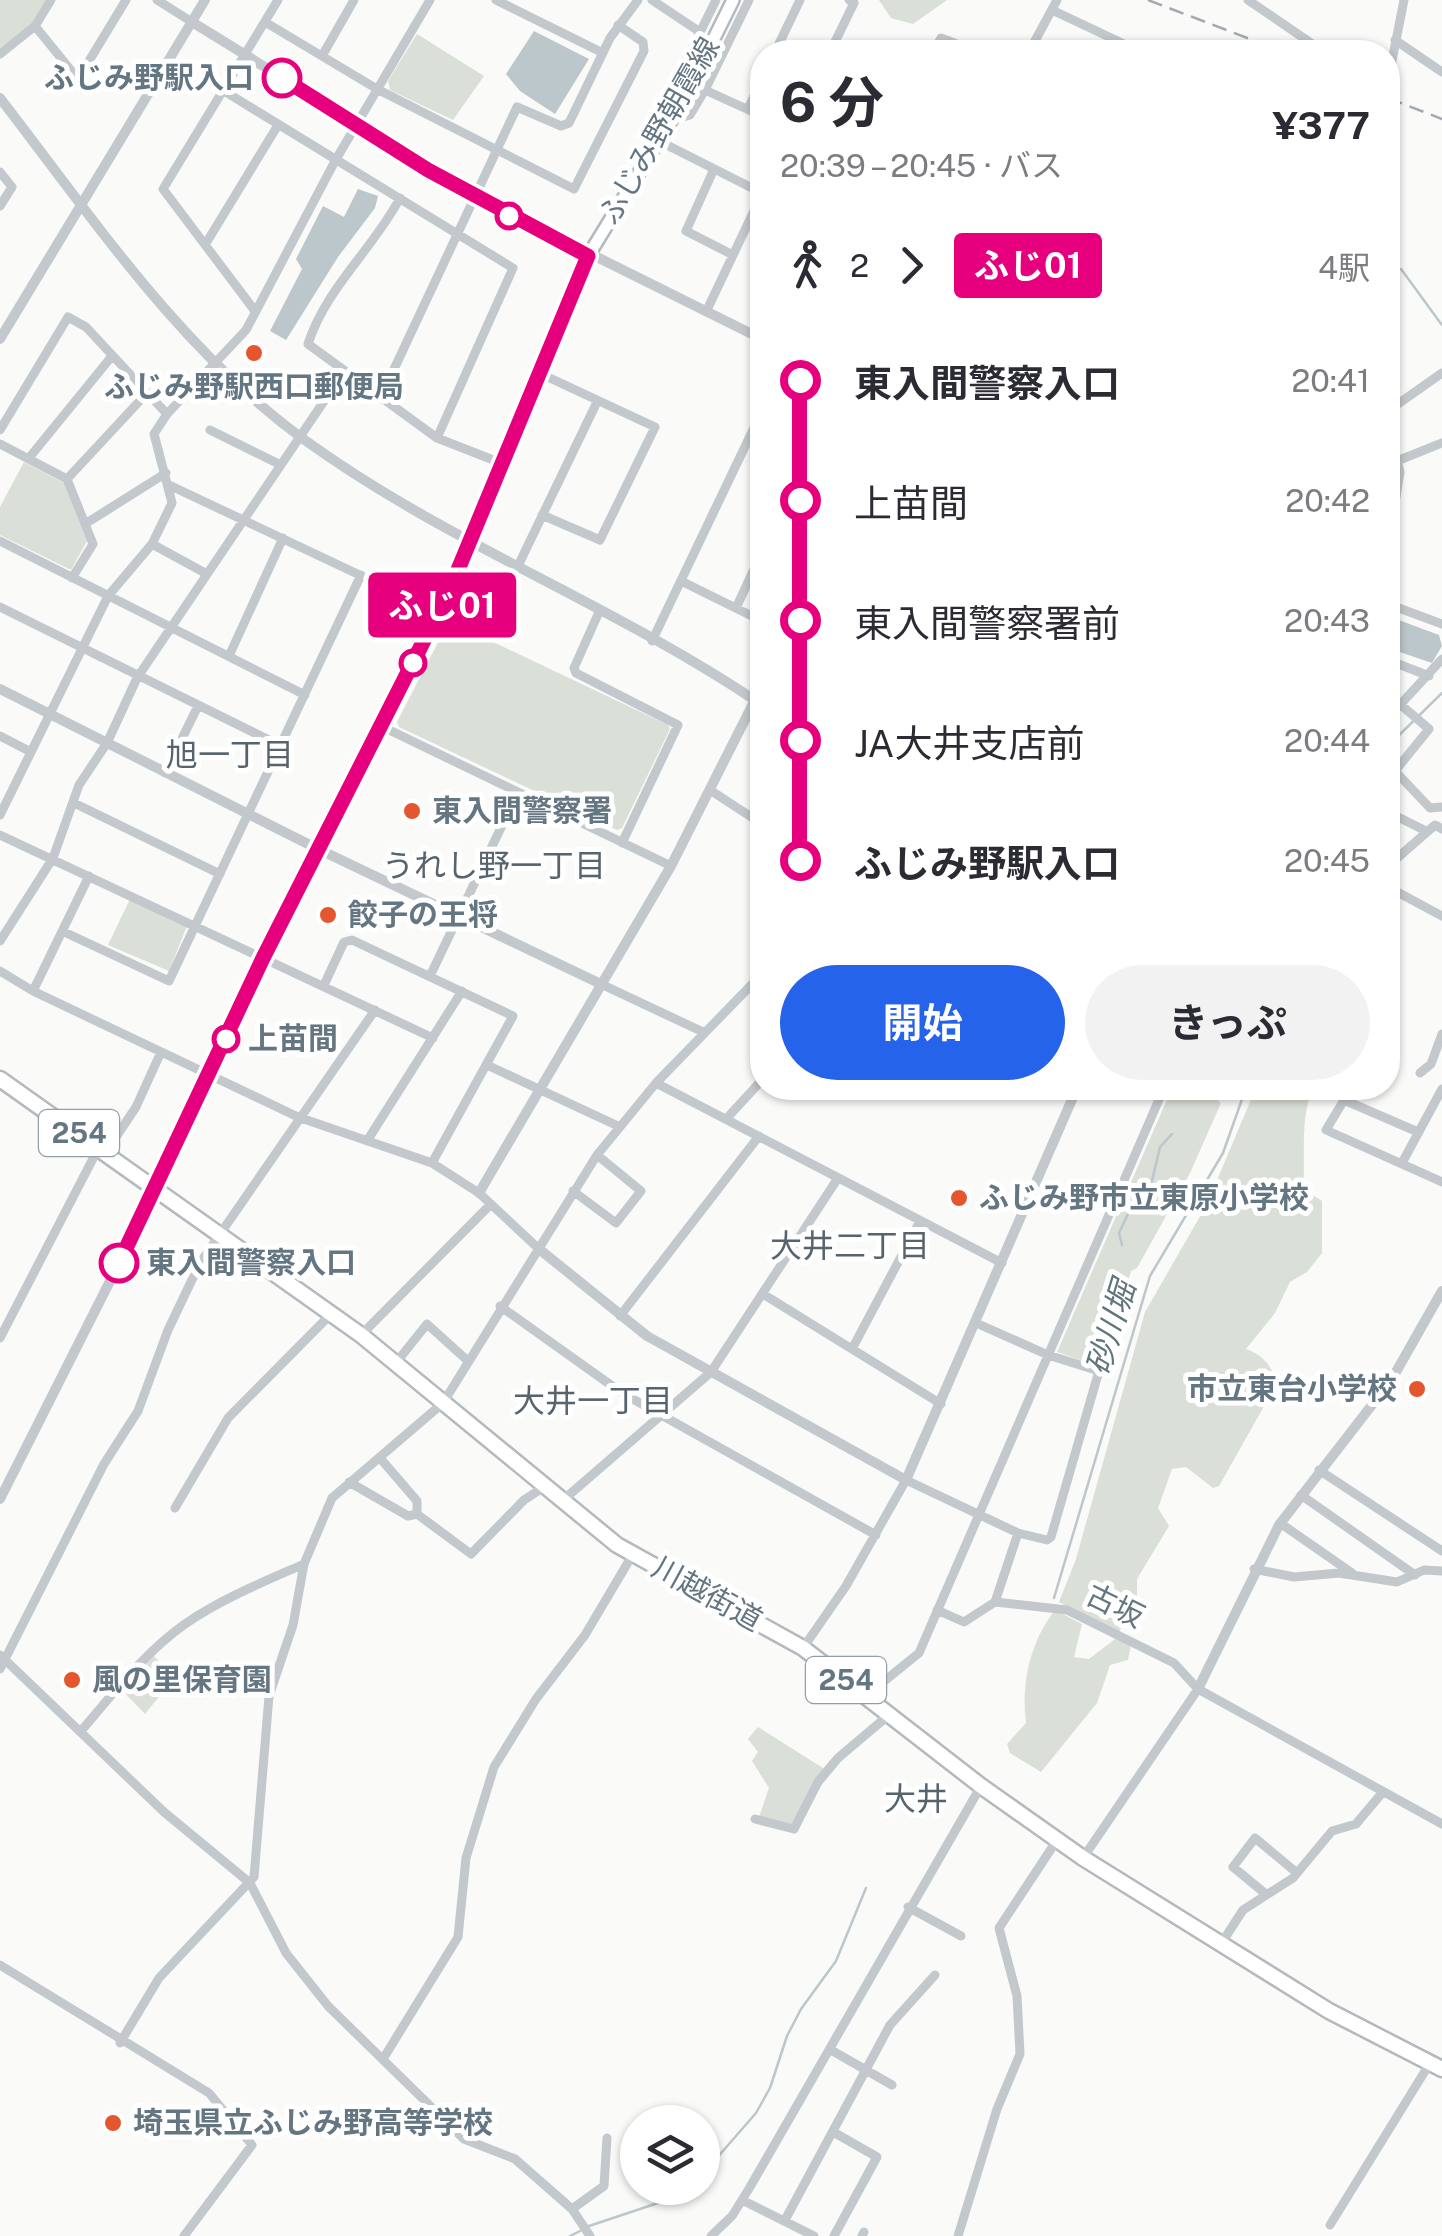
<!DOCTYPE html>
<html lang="ja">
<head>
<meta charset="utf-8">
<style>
	body { margin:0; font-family:"Public Sans","Noto Sans JP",sans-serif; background:#f2f2f3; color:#2b2b33; height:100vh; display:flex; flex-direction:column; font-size:38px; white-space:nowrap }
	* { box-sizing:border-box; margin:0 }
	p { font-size:32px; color:#7c7c81 }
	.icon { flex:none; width:55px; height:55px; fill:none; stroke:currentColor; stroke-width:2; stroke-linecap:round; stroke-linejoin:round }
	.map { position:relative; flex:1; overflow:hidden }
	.drawer { position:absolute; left:750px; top:40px; width:650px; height:1060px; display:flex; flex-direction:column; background:#fff; border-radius:40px; box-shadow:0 2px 8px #0004 }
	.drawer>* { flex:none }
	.badge { padding:0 20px; border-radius:8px; font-size:35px; line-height:65px }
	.controls { position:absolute; left:620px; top:2105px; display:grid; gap:20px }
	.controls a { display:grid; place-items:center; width:100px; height:100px; border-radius:50%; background:#fff; box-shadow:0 2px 8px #0004; font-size:50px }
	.map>.badge { position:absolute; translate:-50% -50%; box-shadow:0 0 0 5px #fff }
	.legs { display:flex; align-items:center; gap:15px; height:110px; padding:0 30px; font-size:32px }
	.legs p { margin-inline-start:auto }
	.headline { display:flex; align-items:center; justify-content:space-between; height:170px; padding:0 30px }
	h1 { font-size:55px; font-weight:700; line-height:75px }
	.action { display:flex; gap:20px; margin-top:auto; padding:20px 30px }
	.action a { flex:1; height:115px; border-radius:60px; background:#2563eb; color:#fff; font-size:40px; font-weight:700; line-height:115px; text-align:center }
	.action a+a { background:#f2f2f3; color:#2b2b33 }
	ul { padding:0 30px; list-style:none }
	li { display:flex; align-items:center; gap:35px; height:120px; font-size:38px }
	li i { display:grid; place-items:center; width:15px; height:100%; margin:0 12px; background:currentColor }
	li i::after { content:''; width:25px; height:25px; margin:-12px; border:8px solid; border-radius:50%; background:#fff }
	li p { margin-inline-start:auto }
	li:first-child i { background:linear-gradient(#0000 50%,currentColor 0) }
	li:last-child i { background:linear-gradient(currentColor 50%,#0000 0) }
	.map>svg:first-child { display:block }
	.green { fill:#dadfd7 }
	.water { fill:#bbc7cb }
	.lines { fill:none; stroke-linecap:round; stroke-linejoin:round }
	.stream { stroke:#bbc7cb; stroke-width:2.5 }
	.secondary-casing { stroke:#b3babf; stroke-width:16 }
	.trunk-casing { stroke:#b4b9bd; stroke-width:19 }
	.minor { stroke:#c3c8cc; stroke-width:9 }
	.tertiary { stroke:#c3c8cc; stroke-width:10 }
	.secondary { stroke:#fff; stroke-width:11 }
	.trunk { stroke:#fff; stroke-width:14 }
	.rail { stroke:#a2aab0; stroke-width:2.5; stroke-dasharray:15 8; stroke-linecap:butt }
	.line-1-casing { stroke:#fff; stroke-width:22 }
	.line-1 { stroke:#e6007e; stroke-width:15 }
	.stop-1-dot { fill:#fff; stroke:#e6007e; stroke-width:5 }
	.poi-dot { fill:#e4572e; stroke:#fff; stroke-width:4 }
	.labels { text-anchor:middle; stroke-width:10; stroke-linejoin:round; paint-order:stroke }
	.shield { fill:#fff; stroke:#939fa8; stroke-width:2.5 }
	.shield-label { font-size:28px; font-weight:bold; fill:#657683 }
	.stop-label { font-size:30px; font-weight:bold; fill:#657683; stroke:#fff; text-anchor:start }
	.street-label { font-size:30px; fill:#657683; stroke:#fff }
	.poi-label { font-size:30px; font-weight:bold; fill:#657683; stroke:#fff; text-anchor:start }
	.neighbourhood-label { font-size:32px; fill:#57646e; stroke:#fff }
	.water-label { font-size:32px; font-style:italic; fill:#60757c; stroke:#fff }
</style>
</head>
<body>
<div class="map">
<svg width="1442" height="2236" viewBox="0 0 1442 2236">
	<rect width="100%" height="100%" fill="#fafaf8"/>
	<path class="green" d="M0 0H46L32 23 0 48Z
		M879 0H947L913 24 891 18Z
		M417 34 484 76 453 120 390 90 388 81Z
		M24 462 64 483 87 541 71 570 0 535V507Z
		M449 621 668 725 670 729 622 828 617 830 399 727 397 722Z
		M130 899 187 926 169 971 108 945Z
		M1172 1088H1204L1221 1103 1190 1173 1137 1268 1131 1271 1103 1368 1057 1352Z
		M1256 1088H1314C1299 1114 1306 1157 1303 1189L1322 1201V1253L1307 1272 1290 1282 1275 1313 1246 1349C1263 1355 1274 1367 1276 1385L1219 1486 1213 1488 1186 1467 1172 1469 1158 1508 1169 1526 1137 1579V1605L1118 1633 1059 1602 1076 1559 1145 1312 1206 1206Z
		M1055 1610 1082 1624 1074 1657 1089 1659 1115 1639 1131 1645 1128 1660 1110 1665 1097 1703 1041 1772 1010 1753 1007 1744 1026 1723C1021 1683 1030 1642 1055 1610Z
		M152 1654 175 1677 145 1714 120 1688Z
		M758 1727 826 1770 790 1826 759 1817 769 1788 752 1761 758 1752 748 1739Z"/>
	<path class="water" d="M534 31 589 59 555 114 520 91 506 74Z
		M358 189 378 196 375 208 338 257 286 340 270 331 302 269 296 259 323 206 344 217Z
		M1388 616 1439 635 1442 646 1432 663 1388 648Z"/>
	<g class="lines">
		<path class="stream" d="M1401 269 1442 325
			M1388 746 1442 693
			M1122 1245 1119 1233 1135 1199 1151 1185 1160 1147 1172 1134
			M1054 1598 1150 1276 1223 1153 1246 1088
			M702 2175 756 2113 770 2088 787 2036 801 2009 836 1961 866 1888
			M589 2226 664 2201 688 2188
			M570 2236 582 2230"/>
		<defs>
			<path id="secondary" d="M157 1188 263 958 449 589 588 256 683 101 733 0"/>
			<path id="trunk" d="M0 1079 361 1335 617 1545 803 1648 981 1786 1083 1858 1329 2011 1442 2069"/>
		</defs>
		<use href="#secondary" class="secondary-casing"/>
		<use href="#trunk" class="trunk-casing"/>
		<path class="minor" d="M157 0 192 22
			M496 0 603 53
			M652 0 700 32
			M749 0 705 90 762 116
			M1248 0 1324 52
			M1052 10 1141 52
			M265 22 377 89 574 189 644 51 643 42 618 25
			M35 26 78 79 126 0
			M1395 40 1442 72
			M775 52 800 0
			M830 52 854 3 849 0
			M933 52 941 38 978 52
			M1029 52 1057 0
			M0 54 35 26 51 0
			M322 56 354 0
			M1388 81 1404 0
			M705 90 690 115 670 121 669 95 716 0
			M224 91 513 268 437 438
			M748 109 762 79
			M657 140 762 193
			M714 169 686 231 733 255
			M0 172 12 187 0 206
			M400 198C373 249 326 288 308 344L437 438 501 463
			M205 245 278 125
			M255 311 163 189 278 0
			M706 312 762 194
			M537 372 655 427 600 540 542 515
			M380 399 517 107 561 126 569 123 610 38 638 0
			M1388 411 1442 373
			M1388 427 1400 472 1388 547
			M0 430 68 317 86 327 167 414
			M210 430 281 465
			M0 444 67 479 93 544 72 578
			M29 458 112 356
			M1397 461 1442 443
			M67 479 147 393
			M169 485 438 612
			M85 524 166 473
			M0 541 305 695
			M152 544 207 574
			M517 568 597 402
			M681 581 762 621
			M1388 604 1442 624
			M0 607 281 746
			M736 608 762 552
			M599 612 574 668 576 673 678 725 622 843
			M652 641 762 411
			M229 656 283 538
			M1388 660 1429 676
			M1401 705 1429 729 1395 771 1430 808 1442 807
			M1388 718 1442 659
			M381 726 671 866
			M0 736 31 752
			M165 773 198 706
			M710 790 762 824
			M74 803 220 874
			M1388 812 1426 831
			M0 815 108 596 152 544 172 503 154 434 167 414 246 330 335 161 430 0
			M0 835 433 1038
			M1388 874 1395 860 1435 825 1442 829
			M89 876 33 991 298 1117 432 1163 479 1193 539 1249
			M1388 887 1442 916
			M62 931 169 981 361 575
			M0 941 53 858 79 785 107 743 137 678 343 373
			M0 971 33 991
			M430 976 518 792
			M324 985 344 942 352 940 513 1016 432 1163
			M603 985 703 1032
			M487 1065 618 1126
			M1420 1073 1431 1064 1442 1034
			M656 1083 1002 1263
			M727 1118 762 1080
			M1418 1132 1344 1100 1326 1130 1442 1182
			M367 1141 462 991
			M106 1152 136 1107 161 1052
			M1402 1163 1442 1089
			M573 1191 616 1223 641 1191 597 1155
			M763 1294 941 1404
			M500 1306 622 1393 876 1535
			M620 1316 759 1136
			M361 1335 491 1204
			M0 1338 99 1147
			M852 1349 920 1221
			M395 1364 427 1324 468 1361
			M380 1458 417 1501V1514
			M1319 1470 1442 1551
			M349 1482 408 1516 417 1514 471 1554 524 1500 544 1487
			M1301 1495 1415 1575
			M562 1501 711 1372 838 1178
			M175 1508 228 1418 331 1314
			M1280 1523 1352 1573
			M1254 1569 1294 1577 1339 1573 1397 1582 1424 1570 1442 1571
			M995 1602 1067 1610 1174 1663 1198 1689 1442 1824
			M937 1610 964 1622 995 1602 1018 1533
			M803 1648 846 1586 906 1480 1018 1533 1047 1540 1051 1537 1099 1371 1048 1355 976 1323
			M0 1655 164 1812 250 1883 286 1953 328 2006 464 2139 515 2159 572 2209 590 2236
			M0 1669 104 1464 138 1411 168 1330 200 1263 375 1010
			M867 1695 919 1653 1164 1088
			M81 1731C113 1694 144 1653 185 1624 221 1599 263 1582 304 1564
			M755 1819 794 1829 818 1782 838 1758 890 1714
			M1083 1858 1198 1689
			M1267 1895 1233 1867 1255 1838 1297 1873
			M908 1907 961 1936
			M1221 1944 1243 1910 1293 1878 1332 1831 1356 1824 1382 1793
			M0 1965 209 2093 252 2145 184 2236
			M120 2043 159 1978 254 1877 269 1696 293 1625 304 1564 332 1498 443 1403 597 1155 656 1083 762 974
			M831 2050 892 2085
			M383 2059 458 1937 466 1858 494 1767 536 1699 585 1635 633 1554
			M742 2200 814 2236
			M572 2209 604 2186 607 2138
			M785 2220 890 2025 935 1975
			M1330 2225 1430 2063
			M711 2236 732 2216 750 2187 981 1786
			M834 2236 877 2157 835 2133
			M862 2236 864 2232
			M958 2236 997 2109 1020 2054 1017 1996 999 1928 1057 1840"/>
		<path class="tertiary" d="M192 22 474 196 762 339
			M0 98C92 217 179 348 302 438 446 543 615 605 762 705
			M0 339 205 0
			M0 689 318 849 603 985
			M1225 1088 1230 1092
			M479 1193 671 866 762 686
			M539 1249 647 1336 906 1480 1077 1088
			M0 1499 157 1188
			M1198 1689 1279 1525 1392 1379 1442 1291"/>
		<use href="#secondary" class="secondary"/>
		<use href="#trunk" class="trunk"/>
		<path class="rail" d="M1148 0 1284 52
			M1388 98 1442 119"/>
	</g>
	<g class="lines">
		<defs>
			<path id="line-1" d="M119 1263 263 958 450 589 588 256 428 170 282 78"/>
		</defs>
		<use href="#line-1" class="line-1-casing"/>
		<use href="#line-1" class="line-1"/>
	</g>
	<g class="stop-1-dot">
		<circle cx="282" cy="78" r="18"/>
		<circle cx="509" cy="216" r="12"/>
		<circle cx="413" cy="663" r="12"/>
		<circle cx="226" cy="1039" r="12"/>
		<circle cx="119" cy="1263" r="18"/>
	</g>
	<g class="poi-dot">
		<circle cx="254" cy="353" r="10"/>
		<circle cx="412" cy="811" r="10"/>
		<circle cx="328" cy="915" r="10"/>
		<circle cx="959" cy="1198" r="10"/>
		<circle cx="1417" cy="1389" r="10"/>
		<circle cx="72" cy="1680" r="10"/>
		<circle cx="113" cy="2123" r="10"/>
	</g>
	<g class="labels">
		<g class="shield">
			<rect x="39" y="1110" width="80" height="46" rx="8"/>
			<rect x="806" y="1657" width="80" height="46" rx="8"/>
		</g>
		<g class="shield-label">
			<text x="79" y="1143">254</text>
			<text x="846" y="1690">254</text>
		</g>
		<g class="stop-label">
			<text x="254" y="88" text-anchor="end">ふじみ野駅入口</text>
			<text x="248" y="1049">上苗間</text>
			<text x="146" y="1273">東入間警察入口</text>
		</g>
		<g class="street-label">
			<text transform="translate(659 131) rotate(-60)" y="10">ふじみ野朝霞線</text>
			<text transform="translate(707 1594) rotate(29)" y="10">川越街道</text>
			<text transform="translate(1115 1606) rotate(26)" y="10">古坂</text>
		</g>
		<g class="poi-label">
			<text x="254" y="397" text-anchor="middle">ふじみ野駅西口郵便局</text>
			<text x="432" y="821">東入間警察署</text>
			<text x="348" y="925">餃子の王将</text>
			<text x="979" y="1208">ふじみ野市立東原小学校</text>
			<text x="1397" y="1399" text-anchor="end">市立東台小学校</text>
			<text x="92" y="1690">風の里保育園</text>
			<text x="133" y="2133">埼玉県立ふじみ野高等学校</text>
		</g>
		<g class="neighbourhood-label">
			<text x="230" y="766">旭一丁目</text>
			<text x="494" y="877">うれし野一丁目</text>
			<text x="850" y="1257">大井二丁目</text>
			<text x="593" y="1412">大井一丁目</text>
			<text x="916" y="1810">大井</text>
		</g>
		<g class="water-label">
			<text transform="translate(1111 1328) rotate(-73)" y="11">砂川堀</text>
		</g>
	</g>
</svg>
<div class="controls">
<a><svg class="icon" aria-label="layers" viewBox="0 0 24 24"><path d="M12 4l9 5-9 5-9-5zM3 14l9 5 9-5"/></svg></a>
</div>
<b class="badge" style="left:442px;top:605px;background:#e6007e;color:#fff">ふじ01</b>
<section class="drawer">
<div class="headline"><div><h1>6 分</h1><p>20:39 – 20:45 · バス</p></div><b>¥377</b></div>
<div class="legs"><svg class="icon" aria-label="walk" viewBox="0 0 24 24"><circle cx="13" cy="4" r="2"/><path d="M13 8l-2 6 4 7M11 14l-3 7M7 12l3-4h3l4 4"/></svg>2<svg class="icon" aria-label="forward" viewBox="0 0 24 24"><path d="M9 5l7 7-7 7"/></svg><b class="badge" style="background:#e6007e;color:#fff">ふじ01</b><p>4駅</p></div>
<ul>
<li><i style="color:#e6007e"></i><b>東入間警察入口</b><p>20:41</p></li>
<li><i style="color:#e6007e"></i><span>上苗間</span><p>20:42</p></li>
<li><i style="color:#e6007e"></i><span>東入間警察署前</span><p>20:43</p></li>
<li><i style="color:#e6007e"></i><span>JA大井支店前</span><p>20:44</p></li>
<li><i style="color:#e6007e"></i><b>ふじみ野駅入口</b><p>20:45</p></li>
</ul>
<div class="action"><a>開始</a><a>きっぷ</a></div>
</section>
</div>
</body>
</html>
